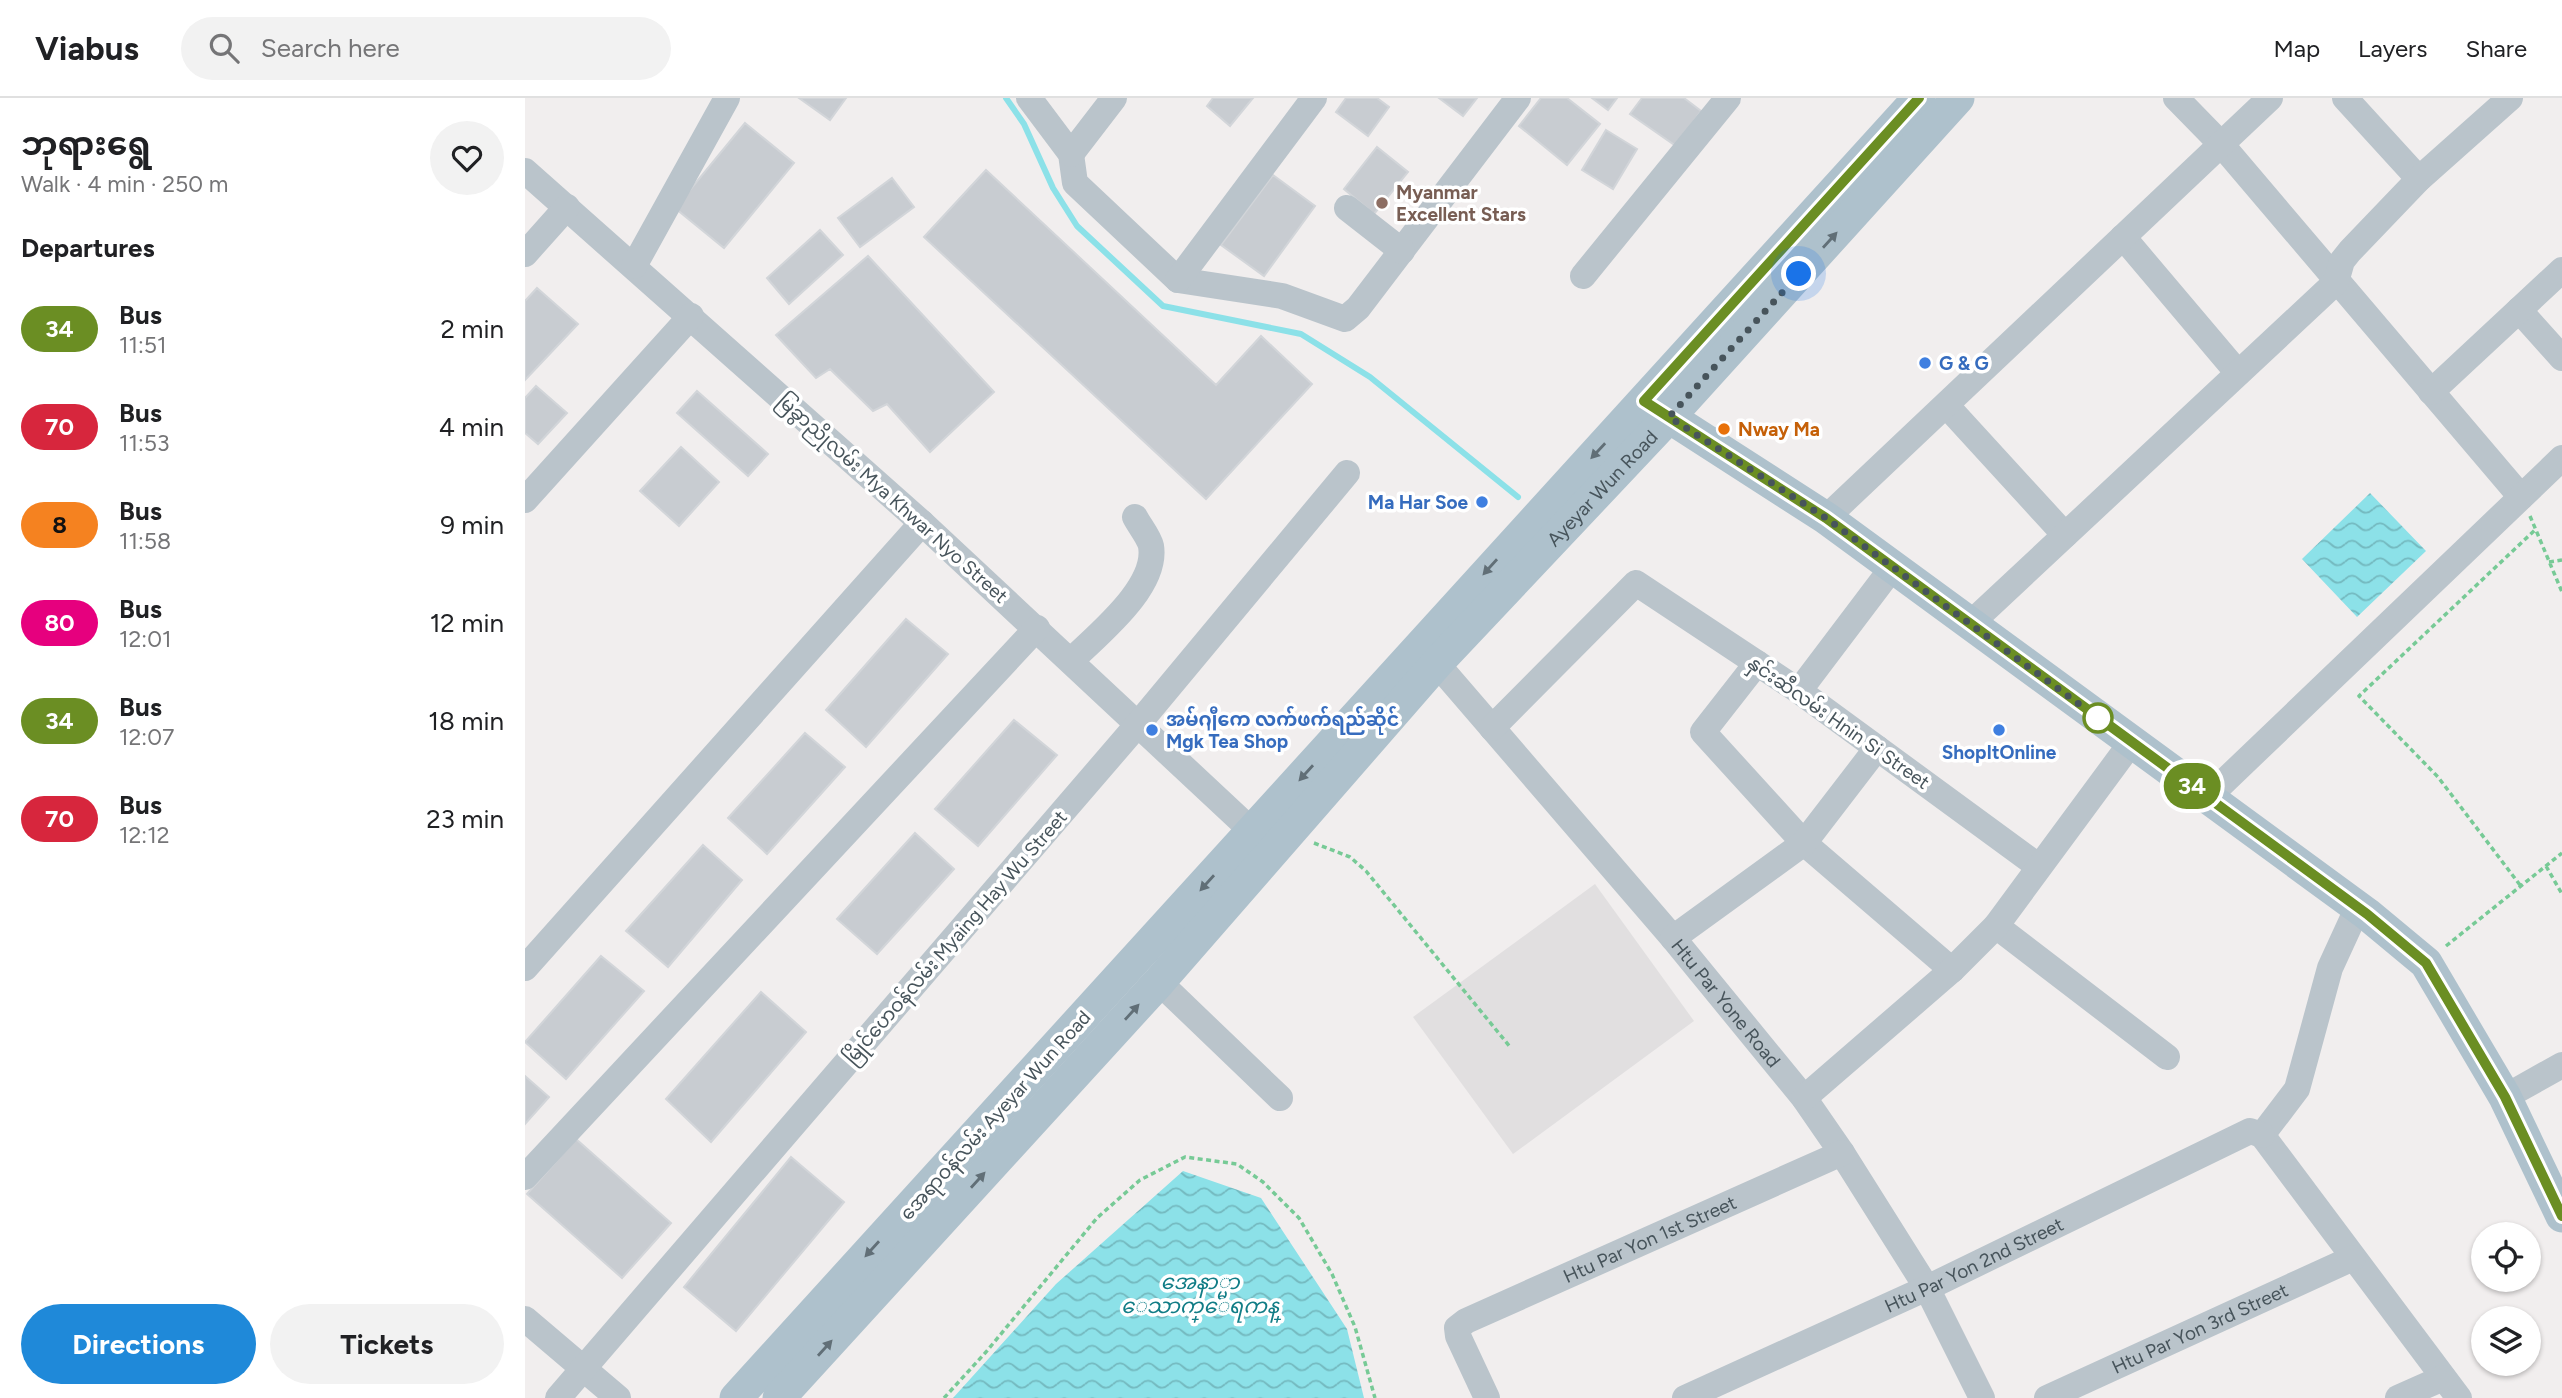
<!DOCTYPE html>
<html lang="en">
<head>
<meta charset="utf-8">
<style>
	body { margin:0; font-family:Figtree,"Noto Sans Myanmar",sans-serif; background:#f2f2f2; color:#202124; height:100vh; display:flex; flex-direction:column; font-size:26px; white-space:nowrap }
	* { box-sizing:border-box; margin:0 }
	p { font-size:23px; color:#757577 }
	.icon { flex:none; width:38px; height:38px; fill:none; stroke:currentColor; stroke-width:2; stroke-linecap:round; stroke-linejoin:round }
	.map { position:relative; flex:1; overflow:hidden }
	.panel { display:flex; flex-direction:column; background:#fff; width:525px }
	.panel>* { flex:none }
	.badge { padding:0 14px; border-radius:23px; font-size:24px; line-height:46px }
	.tools { position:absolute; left:1946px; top:1124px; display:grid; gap:14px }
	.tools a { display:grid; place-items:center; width:70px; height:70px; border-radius:50%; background:#fff; box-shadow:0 2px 5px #0004; font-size:35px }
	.you { position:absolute; width:35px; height:35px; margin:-18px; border:5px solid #fff; border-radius:50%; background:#1a73e8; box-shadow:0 0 0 10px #1a73e833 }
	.map>.badge { position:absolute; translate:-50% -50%; box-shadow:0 0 0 4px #fff }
	h2 { padding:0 21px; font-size:26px; line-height:63px }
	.round { display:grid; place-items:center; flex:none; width:74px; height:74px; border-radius:37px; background:#f2f2f2 }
	.headline { display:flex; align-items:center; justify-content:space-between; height:119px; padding:0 21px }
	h1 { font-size:33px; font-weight:700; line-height:52px }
	.primary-button { display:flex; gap:14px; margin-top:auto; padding:14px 21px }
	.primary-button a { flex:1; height:80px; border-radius:42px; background:#1f89d9; color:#fff; font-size:28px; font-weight:700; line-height:80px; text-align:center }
	.primary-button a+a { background:#f2f2f2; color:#202124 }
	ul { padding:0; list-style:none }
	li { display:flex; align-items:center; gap:21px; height:98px; padding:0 21px }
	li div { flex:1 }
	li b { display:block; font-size:26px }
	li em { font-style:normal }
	li .badge { min-width:77px; font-weight:700; text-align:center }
	header { display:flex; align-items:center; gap:42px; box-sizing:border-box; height:98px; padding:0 35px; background:#fff; border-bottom:2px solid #e0e0e0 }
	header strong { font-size:33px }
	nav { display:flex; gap:38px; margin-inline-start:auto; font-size:24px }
	.search { width:490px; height:63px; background:#f2f2f2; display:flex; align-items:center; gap:18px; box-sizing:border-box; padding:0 24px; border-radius:38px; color:#757577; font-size:26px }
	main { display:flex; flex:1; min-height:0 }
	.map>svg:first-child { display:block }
	.education { fill:#e1dfe0 }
	.water { fill:url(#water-waves) }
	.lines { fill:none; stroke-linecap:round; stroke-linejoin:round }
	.stream { stroke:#8ce1e8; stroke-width:6 }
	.building { fill:#c8ccd1; stroke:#d2d5d9; stroke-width:2 }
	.path { stroke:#77ca96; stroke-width:3.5; stroke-dasharray:5 3.5; stroke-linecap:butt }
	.minor { stroke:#bac4cb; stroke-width:26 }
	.major { stroke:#aec1cc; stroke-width:33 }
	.oneway { fill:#616f77 }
	.line-casing { stroke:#fff; stroke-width:16 }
	.line { stroke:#6b8e23; stroke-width:10 }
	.walk { stroke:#47545b; stroke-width:7; stroke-dasharray:0 12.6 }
	.education-dot { fill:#8d6e63; stroke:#fff; stroke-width:2.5 }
	.shop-dot { fill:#3f7fe0; stroke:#fff; stroke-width:2.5 }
	.food-dot { fill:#e8710a; stroke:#fff; stroke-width:2.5 }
	.stop-dot { fill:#fff; stroke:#6b8e23; stroke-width:3.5 }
	.labels { text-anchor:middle; stroke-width:7; stroke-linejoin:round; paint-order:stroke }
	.education-label { font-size:19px; font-weight:bold; fill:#785e54; stroke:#fff; text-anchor:start }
	.shop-label { font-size:19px; font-weight:bold; fill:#366cbe; stroke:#fff; text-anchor:start }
	.food-label { font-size:19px; font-weight:bold; fill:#c56008; stroke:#fff; text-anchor:start }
	.street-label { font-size:19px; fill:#47545b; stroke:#fff }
	.water-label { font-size:21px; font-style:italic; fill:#117d86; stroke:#fff }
</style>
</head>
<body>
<header>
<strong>Viabus</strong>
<div class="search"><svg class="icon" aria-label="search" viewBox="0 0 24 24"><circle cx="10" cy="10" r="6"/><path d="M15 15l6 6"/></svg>Search here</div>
<nav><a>Map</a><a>Layers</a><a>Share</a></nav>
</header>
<main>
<section class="panel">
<div class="headline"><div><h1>ဘုရားရွေ</h1><p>Walk · 4 min · 250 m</p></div><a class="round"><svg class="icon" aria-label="heart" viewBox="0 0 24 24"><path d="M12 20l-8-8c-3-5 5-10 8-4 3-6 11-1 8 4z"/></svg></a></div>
<h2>Departures</h2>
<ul>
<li><span class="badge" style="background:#6b8e23;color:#fff">34</span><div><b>Bus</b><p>11:51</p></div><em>2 min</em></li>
<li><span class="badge" style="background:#d7263d;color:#fff">70</span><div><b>Bus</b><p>11:53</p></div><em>4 min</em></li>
<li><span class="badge" style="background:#f58220;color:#111">8</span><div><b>Bus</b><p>11:58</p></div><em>9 min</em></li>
<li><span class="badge" style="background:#e6007e;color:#fff">80</span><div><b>Bus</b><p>12:01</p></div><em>12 min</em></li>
<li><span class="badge" style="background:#6b8e23;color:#fff">34</span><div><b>Bus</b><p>12:07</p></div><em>18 min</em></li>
<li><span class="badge" style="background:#d7263d;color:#fff">70</span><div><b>Bus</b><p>12:12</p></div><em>23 min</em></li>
</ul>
<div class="primary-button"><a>Directions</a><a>Tickets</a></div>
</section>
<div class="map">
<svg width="2037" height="1300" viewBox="0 0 2037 1300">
	<defs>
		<pattern id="water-waves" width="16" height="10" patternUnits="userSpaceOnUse" patternTransform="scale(1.75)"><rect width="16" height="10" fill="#8ce1e8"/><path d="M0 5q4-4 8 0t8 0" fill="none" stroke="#74b9bf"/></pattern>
	</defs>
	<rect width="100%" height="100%" fill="#f1eeee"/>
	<path class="education" d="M1070 786 1169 923 988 1056 888 919Z"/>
	<path class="water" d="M1845 395 1901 453 1832 519 1777 461Z
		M658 1073 736 1100 822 1231 839 1300H428L531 1186Z"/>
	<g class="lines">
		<path class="stream" d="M481 0 499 26 528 90 552 128 638 208 776 236 845 279 993 399"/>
	</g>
	<path class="building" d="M274 0H321L305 22Z
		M688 0H728L705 28 682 8Z
		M821 0H852L864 9 843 38 811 14Z
		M914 0H952L938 18Z
		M1016 0H1042L1075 26 1042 67 994 28Z
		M1067 0H1092L1083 12Z
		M1117 0H1159L1176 13 1151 48 1105 16Z
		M220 25 269 65 199 150 150 110Z
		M1081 32 1112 51 1088 91 1057 72Z
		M852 49 883 74 849 116 819 91Z
		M461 72 691 287 736 238 787 286 681 401 399 139Z
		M748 77 790 108 739 178 696 147Z
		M367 80 389 109 335 149 313 120Z
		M295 132 318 157 264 206 242 180Z
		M343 158 469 294 405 354 362 306 348 313 305 271 291 280 251 237Z
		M12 190 53 226 0 282V203Z
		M11 288 42 315 13 346 0 335V300Z
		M172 293 243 356 223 378 152 315Z
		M156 349 194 384 154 428 115 393Z
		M381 521 423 556 341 649 301 612Z
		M489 622 532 657 453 748 410 711Z
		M280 635 320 669 242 756 203 720Z
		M390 735 429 771 352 856 312 821Z
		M178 747 217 782 143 869 101 833Z
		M76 858 119 893 41 981 0 944Z
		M236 894 281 934 186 1044 141 1001Z
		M0 978 24 999 0 1026Z
		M51 1041 146 1125 97 1180 2 1096Z
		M266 1059 319 1104 211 1233 159 1189Z"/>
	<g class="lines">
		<path class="path" d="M2005 418 2037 494
			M2024 464 2037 462
			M789 745 825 759 841 773 986 950
			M2021 768 2037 796
			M1995 787 1913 679 1834 598 2011 431
			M1921 848 2037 755
			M419 1300 461 1254 572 1120 615 1082 660 1059 712 1066 738 1084 774 1120 807 1176 830 1229 850 1300"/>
		<g class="minor">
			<path d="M504 0 546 56 550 85 653 182 757 198 820 221 833 210 993 0"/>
			<path d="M1651 0 1696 46 1996 399"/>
			<path d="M1820 0 1894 81"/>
			<path d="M546 56 589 0"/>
			<path d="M0 73 397 425 728 734"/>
			<path d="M822 110 877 153"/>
			<path d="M1598 139 1713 275"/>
			<path d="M0 156 42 109"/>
			<path d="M109 168 202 0"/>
			<path d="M1058 178 1203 0"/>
			<path d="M653 182 789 0"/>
			<path d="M1994 212 2037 260"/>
			<path d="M1906 294 2037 172"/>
			<path d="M1421 307 1540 437"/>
			<path d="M0 402 166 218"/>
			<path d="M1301 420 1745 0"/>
			<path d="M1445 526 1811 184 1817 163 1825 153 1894 81 1985 0"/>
			<path id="s1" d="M900 552 1148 840 1279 1000 1317 1055 1402 1190 1457 1300"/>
			<path d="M547 562C573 536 633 489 626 448 624 439 614 427 610 419"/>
			<path d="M1232 565 1178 634 1279 745 1427 872"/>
			<path d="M1274 593 1367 470"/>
			<path d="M967 630 1111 485 1274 593 1513 768"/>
			<path d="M1683 699 2037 360"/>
			<path d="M1471 828 1642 959"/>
			<path d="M1148 840 1279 745 1352 650"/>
			<path d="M0 870 397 425"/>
			<path d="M634 884 755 1000"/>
			<path d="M1980 999 2037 967"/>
			<path d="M1279 1000 1427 872 1471 828 1606 645"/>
			<path d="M1737 1037 1934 1300"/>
			<path d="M1737 1037 1772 991 1805 870 1833 809"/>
			<path d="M0 1079 512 530"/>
			<path d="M0 1221 93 1300"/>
			<path d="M33 1300 614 625 822 375"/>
			<path id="s2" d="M962 1300 933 1238 932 1230 941 1223 1317 1055"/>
			<path id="s3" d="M1160 1300 1402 1190 1725 1033 1737 1037"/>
			<path id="s4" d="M1522 1300 1828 1160"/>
			<path d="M1873 1300 1918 1280"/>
		</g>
		<g class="major">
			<path d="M1127 308 1301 420 1842 816 1901 865 1980 999 2037 1118"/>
			<path d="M211 1300 1394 0"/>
			<path id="s5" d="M254 1300 634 884 913 564 1144 319 1433 0"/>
		</g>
	</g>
	<defs><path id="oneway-solid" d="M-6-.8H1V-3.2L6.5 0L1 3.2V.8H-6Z" transform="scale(1.75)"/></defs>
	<g class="oneway">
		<use href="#oneway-solid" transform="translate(1305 142) rotate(-48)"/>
		<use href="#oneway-solid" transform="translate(1073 353) rotate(133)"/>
		<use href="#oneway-solid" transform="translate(965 469) rotate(132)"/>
		<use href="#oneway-solid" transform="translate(781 675) rotate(132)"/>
		<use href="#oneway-solid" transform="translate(682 785) rotate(132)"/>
		<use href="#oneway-solid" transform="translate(607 914) rotate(-48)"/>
		<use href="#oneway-solid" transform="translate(453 1082) rotate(-48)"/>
		<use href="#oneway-solid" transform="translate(347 1151) rotate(132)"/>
		<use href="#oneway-solid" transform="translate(300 1250) rotate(-48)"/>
	</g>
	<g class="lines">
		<defs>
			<path id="line" d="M1394 0 1119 303 1301 420 1842 816 1901 865 1980 999 2037 1118"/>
		</defs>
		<use href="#line" class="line-casing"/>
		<use href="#line" class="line"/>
		<path class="walk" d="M1274 176 1144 319 1301 420 1573 620"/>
	</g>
	<circle class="education-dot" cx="857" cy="105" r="7"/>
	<g class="shop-dot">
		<circle cx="1400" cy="265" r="7"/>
		<circle cx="957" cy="404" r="7"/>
		<circle cx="627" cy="632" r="7"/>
		<circle cx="1474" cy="632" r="7"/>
	</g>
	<circle class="food-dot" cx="1199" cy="331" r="7"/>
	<circle class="stop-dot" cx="1573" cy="620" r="14"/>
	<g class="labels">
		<g class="education-label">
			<text x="871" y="101">Myanmar<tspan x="871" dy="22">Excellent Stars</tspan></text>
		</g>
		<g class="shop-label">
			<text x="1414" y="272">G &amp; G</text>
			<text x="943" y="411" text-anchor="end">Ma Har Soe</text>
			<text x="641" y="628">အမ်ဂျီကေ လက်ဖက်ရည်ဆိုင်<tspan x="641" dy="22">Mgk Tea Shop</tspan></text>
			<text x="1474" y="661" text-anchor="middle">ShopItOnline</text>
		</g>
		<g class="food-label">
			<text x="1213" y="338">Nway Ma</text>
		</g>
		<g class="street-label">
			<text dy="7" stroke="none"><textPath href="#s5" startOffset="1227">Ayeyar Wun Road</textPath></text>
			<text transform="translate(368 400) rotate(42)" y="7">မြခွာညိုလမ်း Mya Khwar Nyo Street</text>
			<text transform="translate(1314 624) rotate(35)" y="7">နှင်းဆီလမ်း Hnin Si Street</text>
			<text transform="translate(430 839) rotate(-49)" y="7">မြိုင်ဟေဝန်လမ်း Myaing Hay Wu Street</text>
			<text dy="7" stroke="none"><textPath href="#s1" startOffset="464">Htu Par Yone Road</textPath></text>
			<text transform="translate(470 1017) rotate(-48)" y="7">အေရာဝန်လမ်း Ayeyar Wun Road</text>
			<text dy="7" stroke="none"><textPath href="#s2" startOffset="289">Htu Par Yon 1st Street</textPath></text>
			<text dy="7" stroke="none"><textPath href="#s3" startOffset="318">Htu Par Yon 2nd Street</textPath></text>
			<text dy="7" stroke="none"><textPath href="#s4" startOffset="168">Htu Par Yon 3rd Street</textPath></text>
		</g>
		<g class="water-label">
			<text x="675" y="1191">အေနာ္မာ<tspan x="675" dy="24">ေသာက္ေရကန္</tspan></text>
		</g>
	</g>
</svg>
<div class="tools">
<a><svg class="icon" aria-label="locate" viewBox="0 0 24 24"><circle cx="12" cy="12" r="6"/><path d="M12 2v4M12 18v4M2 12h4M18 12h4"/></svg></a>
<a><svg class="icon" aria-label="layers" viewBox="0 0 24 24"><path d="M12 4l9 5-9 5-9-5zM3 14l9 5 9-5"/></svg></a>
</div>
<div class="you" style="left:1274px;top:176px"></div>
<b class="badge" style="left:1667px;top:688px;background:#6b8e23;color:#fff">34</b>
</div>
</main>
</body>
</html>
